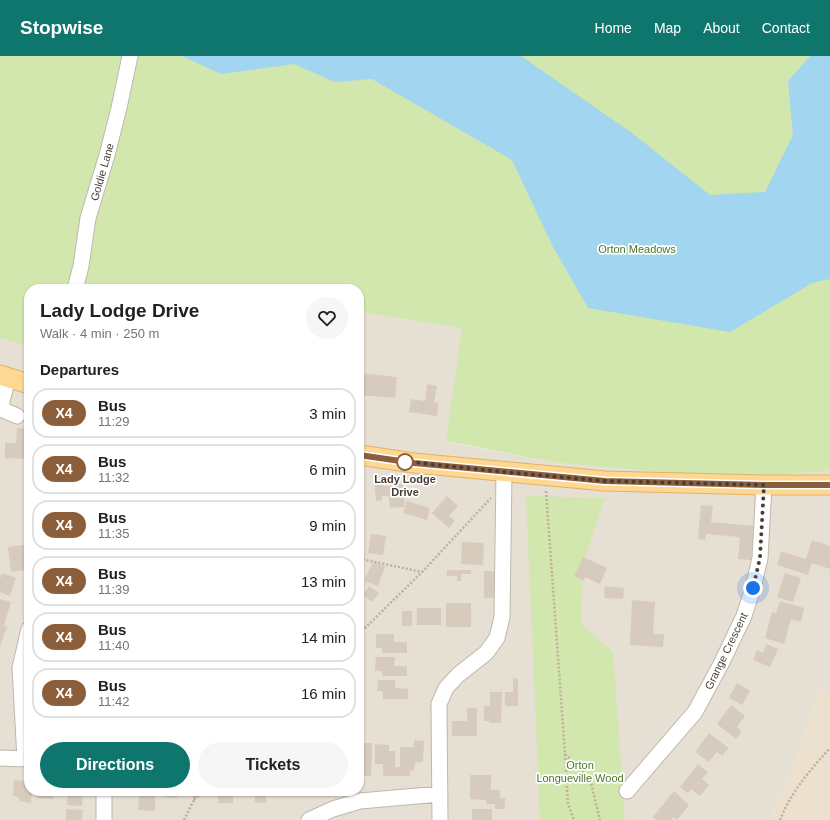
<!DOCTYPE html>
<html lang="en">
<head>
<meta charset="utf-8">
<style>
	body { margin:0; font-family:Helvetica,sans-serif; background:#f6f6f6; color:#202124; height:100vh; display:flex; flex-direction:column; font-size:15px; white-space:nowrap }
	* { box-sizing:border-box; margin:0 }
	p { font-size:13px; color:#757577 }
	.icon { flex:none; width:22px; height:22px; fill:none; stroke:currentColor; stroke-width:2; stroke-linecap:round; stroke-linejoin:round }
	.map { position:relative; flex:1; overflow:hidden }
	.sheet { position:absolute; left:24px; top:228px; width:340px; height:512px; display:flex; flex-direction:column; background:#fff; border-radius:16px; box-shadow:0 1px 3px #0004 }
	.sheet>* { flex:none }
	.badge { padding:0 8px; border-radius:13px; font-size:14px; line-height:26px }
	.you { position:absolute; width:20px; height:20px; margin:-10px; border:3px solid #fff; border-radius:50%; background:#1a73e8; box-shadow:0 0 0 6px #1a73e833 }
	.map>.badge { position:absolute; translate:-50% -50%; box-shadow:0 0 0 2px #fff }
	h2 { padding:0 16px; font-size:15px; line-height:36px }
	.round { display:grid; place-items:center; flex:none; width:42px; height:42px; border-radius:21px; background:#f6f6f6 }
	.summary { display:flex; align-items:center; justify-content:space-between; height:68px; padding:0 16px }
	h1 { font-size:19px; font-weight:700; line-height:30px }
	.action { display:flex; gap:8px; margin-top:auto; padding:8px 16px }
	.action a { flex:1; height:46px; border-radius:24px; background:#0f766e; color:#fff; font-size:16px; font-weight:700; line-height:46px; text-align:center }
	.action a+a { background:#f6f6f6; color:#202124 }
	ul { padding:0; list-style:none }
	li { display:flex; align-items:center; gap:12px; height:50px; margin:0 8px 6px; padding:0 8px; border:2px solid #e0e0e0; border-radius:16px }
	li div { flex:1 }
	li b { display:block; font-size:15px }
	li em { font-style:normal }
	li .badge { min-width:44px; font-weight:700; text-align:center }
	header { display:flex; align-items:center; gap:24px; box-sizing:border-box; height:56px; padding:0 20px; background:#0f766e; color:#fff }
	header strong { font-size:19px }
	nav { display:flex; gap:22px; margin-inline-start:auto; font-size:14px }
	.map>svg:first-child { display:block }
	.residential { fill:#e6dfd3 }
	.education { fill:#ece1cf }
	.green { fill:#d1e7ad }
	.water { fill:#a1d5f0 }
	.building { fill:#d7cbbd }
	.lines { fill:none; stroke-linecap:round; stroke-linejoin:round }
	.minor-casing { stroke:#c1b7ab; stroke-width:17 }
	.major-casing { stroke:#e3b362; stroke-width:21 }
	.path { stroke:#c0af99; stroke-width:2.5; stroke-dasharray:2 2; stroke-linecap:butt }
	.minor { stroke:#fff; stroke-width:15 }
	.major { stroke:#fed792; stroke-width:19 }
	.line-casing { stroke:#fff; stroke-width:9 }
	.line { stroke:#8b5e3c; stroke-width:6 }
	.walk { stroke:#453d35; stroke-width:4; stroke-dasharray:0 7.2 }
	.stop-dot { fill:#fff; stroke:#8b5e3c; stroke-width:2 }
	.labels { text-anchor:middle; stroke-width:3.5; stroke-linejoin:round; paint-order:stroke }
	.street-label { font-size:11px; fill:#453d35; stroke:#fff }
	.park-label { font-size:11px; fill:#4b7628; stroke:#fff }
	.stop-label { font-size:11px; font-weight:bold; fill:#453d35; stroke:#fff }
</style>
</head>
<body>
<header>
<strong>Stopwise</strong>
<nav><a>Home</a><a>Map</a><a>About</a><a>Contact</a></nav>
</header>
<div class="map">
<svg width="830" height="764" viewBox="0 0 830 764">
	<rect width="100%" height="100%" fill="#f2ede5"/>
	<path class="residential" d="M359 256 462 272 447 386 558 407 728 422 830 415V764H0V282L29 291V735H359Z"/>
	<path class="education" d="M820 634 830 637V764H769L793 717 795 699Z"/>
	<path class="green" d="M0 0H830V415L728 422 558 407 446 385 462 272 359 256V233H219L200 230 198 233H29V291L0 282Z
		M526 440 605 442 583 508 581 568 613 596 625 764H540Z"/>
	<path class="water" d="M182 0H521L632 77 710 139 765 136 793 79 788 25 810 0H830V223L812 227 730 276 588 252 553 191 512 104 372 23 335 26 294 8 221 18Z"/>
	<path class="building" d="M359 317 397 321 395 342 359 339Z
		M427 328 437 330 434 346 439 347 437 360 409 356 411 343 425 345Z
		M17 372 29 373V403L5 402V387H16Z
		M374 425H383L384 430 403 428 405 451 390 452 389 440H382V444L376 445Z
		M447 440 458 450 449 460 455 465 449 472 432 457Z
		M407 445 430 452 427 464 403 457Z
		M701 449 713 450 711 466 754 470 751 504 738 503 740 481 706 478 705 484 698 483Z
		M371 478 386 480 383 499 368 497Z
		M812 484 830 490V513L812 507 808 519 777 509 781 495 806 503Z
		M462 486 484 487 483 509 461 508Z
		M29 488V505L25 506 26 514 11 516 8 491Z
		M583 501 607 512 600 528 585 521 584 525 574 520Z
		M373 506 385 510 378 530 364 525Z
		M447 514H471V518H461V525H457V520H447Z
		M484 515H496L495 542H484Z
		M2 517 16 522 10 540 0 536V523Z
		M785 517 801 522 793 546 777 541Z
		M369 530 379 537 372 546 363 539Z
		M605 530 624 532 623 543 604 542Z
		M0 543 11 546 4 569 0 568Z
		M632 544 655 546 653 578H664L663 591 630 589Z
		M780 545 804 552 801 566 791 563 784 588 765 582 772 556 776 557Z
		M446 547H471V571H446Z
		M417 552H441V569H417Z
		M402 555H412V570H402Z
		M0 568 7 571 0 590Z
		M376 578H394V586H407V597H382V592H376Z
		M766 588 778 593 770 611 753 604 757 594 763 597Z
		M376 601H395L394 610H407V620H382V615H375Z
		M513 622 518 623V650H505V636H513Z
		M378 624H395V632L408 633V643H383V635H377Z
		M737 627 750 635 742 649 729 642Z
		M490 636H502L501 667H489V665H484V650H490Z
		M731 649 745 660 737 671 742 675 736 683 717 668Z
		M467 652H477V680H452V665H467Z
		M709 677 729 692 722 700 717 696 709 706 695 696Z
		M414 684 424 685 423 706H415L414 715 410 714V720H383V708H375V688L389 689V695H395V711H400V691H414Z
		M359 687H372L371 720H361V709H359Z
		M698 708 708 716 702 723 709 729 700 740 691 733 688 737 680 731Z
		M470 719H491V734H500V742H505V753H495V748H486V744L470 743Z
		M14 724 29 725V735H32L31 747 19 745V741L13 740Z
		M37 735H53V743L37 742Z
		M68 735H83L82 750 67 749Z
		M166 735H178L177 742 165 741Z
		M218 735H246V739H233V747H218Z
		M255 735H266V747L255 746Z
		M674 735 689 749 677 764 673 761 671 764H657L653 761Z
		M139 739 155 740V755L138 754Z
		M66 753 83 754 82 764H66Z
		M472 753H492V764H472Z"/>
	<g class="lines">
		<defs>
			<path id="minor" d="M75 233 81 210 88 162 107 99 119 52 130 0
				M0 353 8 322
				M1 353 17 360
				M0 702 29 703
				M25 703 20 612 29 573
				M103 735 104 740V764
				M627 735 695 656 721 608 744 560 753 532 760 502 764 429
				M309 764 333 753 360 745 440 738
				M440 764 439 648 446 632 458 619 486 597 497 582 502 561 504 416"/>
			<path id="major" d="M0 319 29 328
				M359 399 414 407 605 425 764 429H830"/>
		</defs>
		<use href="#minor" class="minor-casing"/>
		<use href="#major" class="major-casing"/>
		<path class="path" d="M546 435 565 698 590 723 600 764
			M359 504 361 503 422 516
			M359 578 424 514 491 442
			M565 698 568 748 574 764
			M194 744 203 735
			M184 764 194 744 196 735
			M780 764C791 736 810 714 830 692"/>
		<use href="#minor" class="minor"/>
		<use href="#major" class="major"/>
	</g>
	<g class="lines">
		<defs>
			<path id="line" d="M359 399 414 407 605 425 764 429H830"/>
		</defs>
		<use href="#line" class="line-casing"/>
		<use href="#line" class="line"/>
		<path class="walk" d="M405 406 401 405 504 416 605 425 764 429 760 502 753 532"/>
	</g>
	<circle class="stop-dot" cx="405" cy="406" r="8"/>
	<g class="labels">
		<g class="street-label">
			<text transform="translate(102 116) rotate(-74)" y="4">Goldie Lane</text>
			<text transform="translate(726 595) rotate(-64)" y="4">Grange Crescent</text>
		</g>
		<g class="park-label">
			<text x="637" y="197">Orton Meadows</text>
			<text x="580" y="713">Orton<tspan x="580" dy="13">Longueville Wood</tspan></text>
		</g>
		<g class="stop-label">
			<text x="405" y="427">Lady Lodge<tspan x="405" dy="13">Drive</tspan></text>
		</g>
	</g>
</svg>
<div class="you" style="left:753px;top:532px"></div>
<section class="sheet">
<div class="summary"><div><h1>Lady Lodge Drive</h1><p>Walk · 4 min · 250 m</p></div><a class="round"><svg class="icon" aria-label="heart" viewBox="0 0 24 24"><path d="M12 20l-8-8c-3-5 5-10 8-4 3-6 11-1 8 4z"/></svg></a></div>
<h2>Departures</h2>
<ul>
<li><span class="badge" style="background:#8b5e3c;color:#fff">X4</span><div><b>Bus</b><p>11:29</p></div><em>3 min</em></li>
<li><span class="badge" style="background:#8b5e3c;color:#fff">X4</span><div><b>Bus</b><p>11:32</p></div><em>6 min</em></li>
<li><span class="badge" style="background:#8b5e3c;color:#fff">X4</span><div><b>Bus</b><p>11:35</p></div><em>9 min</em></li>
<li><span class="badge" style="background:#8b5e3c;color:#fff">X4</span><div><b>Bus</b><p>11:39</p></div><em>13 min</em></li>
<li><span class="badge" style="background:#8b5e3c;color:#fff">X4</span><div><b>Bus</b><p>11:40</p></div><em>14 min</em></li>
<li><span class="badge" style="background:#8b5e3c;color:#fff">X4</span><div><b>Bus</b><p>11:42</p></div><em>16 min</em></li>
</ul>
<div class="action"><a>Directions</a><a>Tickets</a></div>
</section>
</div>
</body>
</html>
